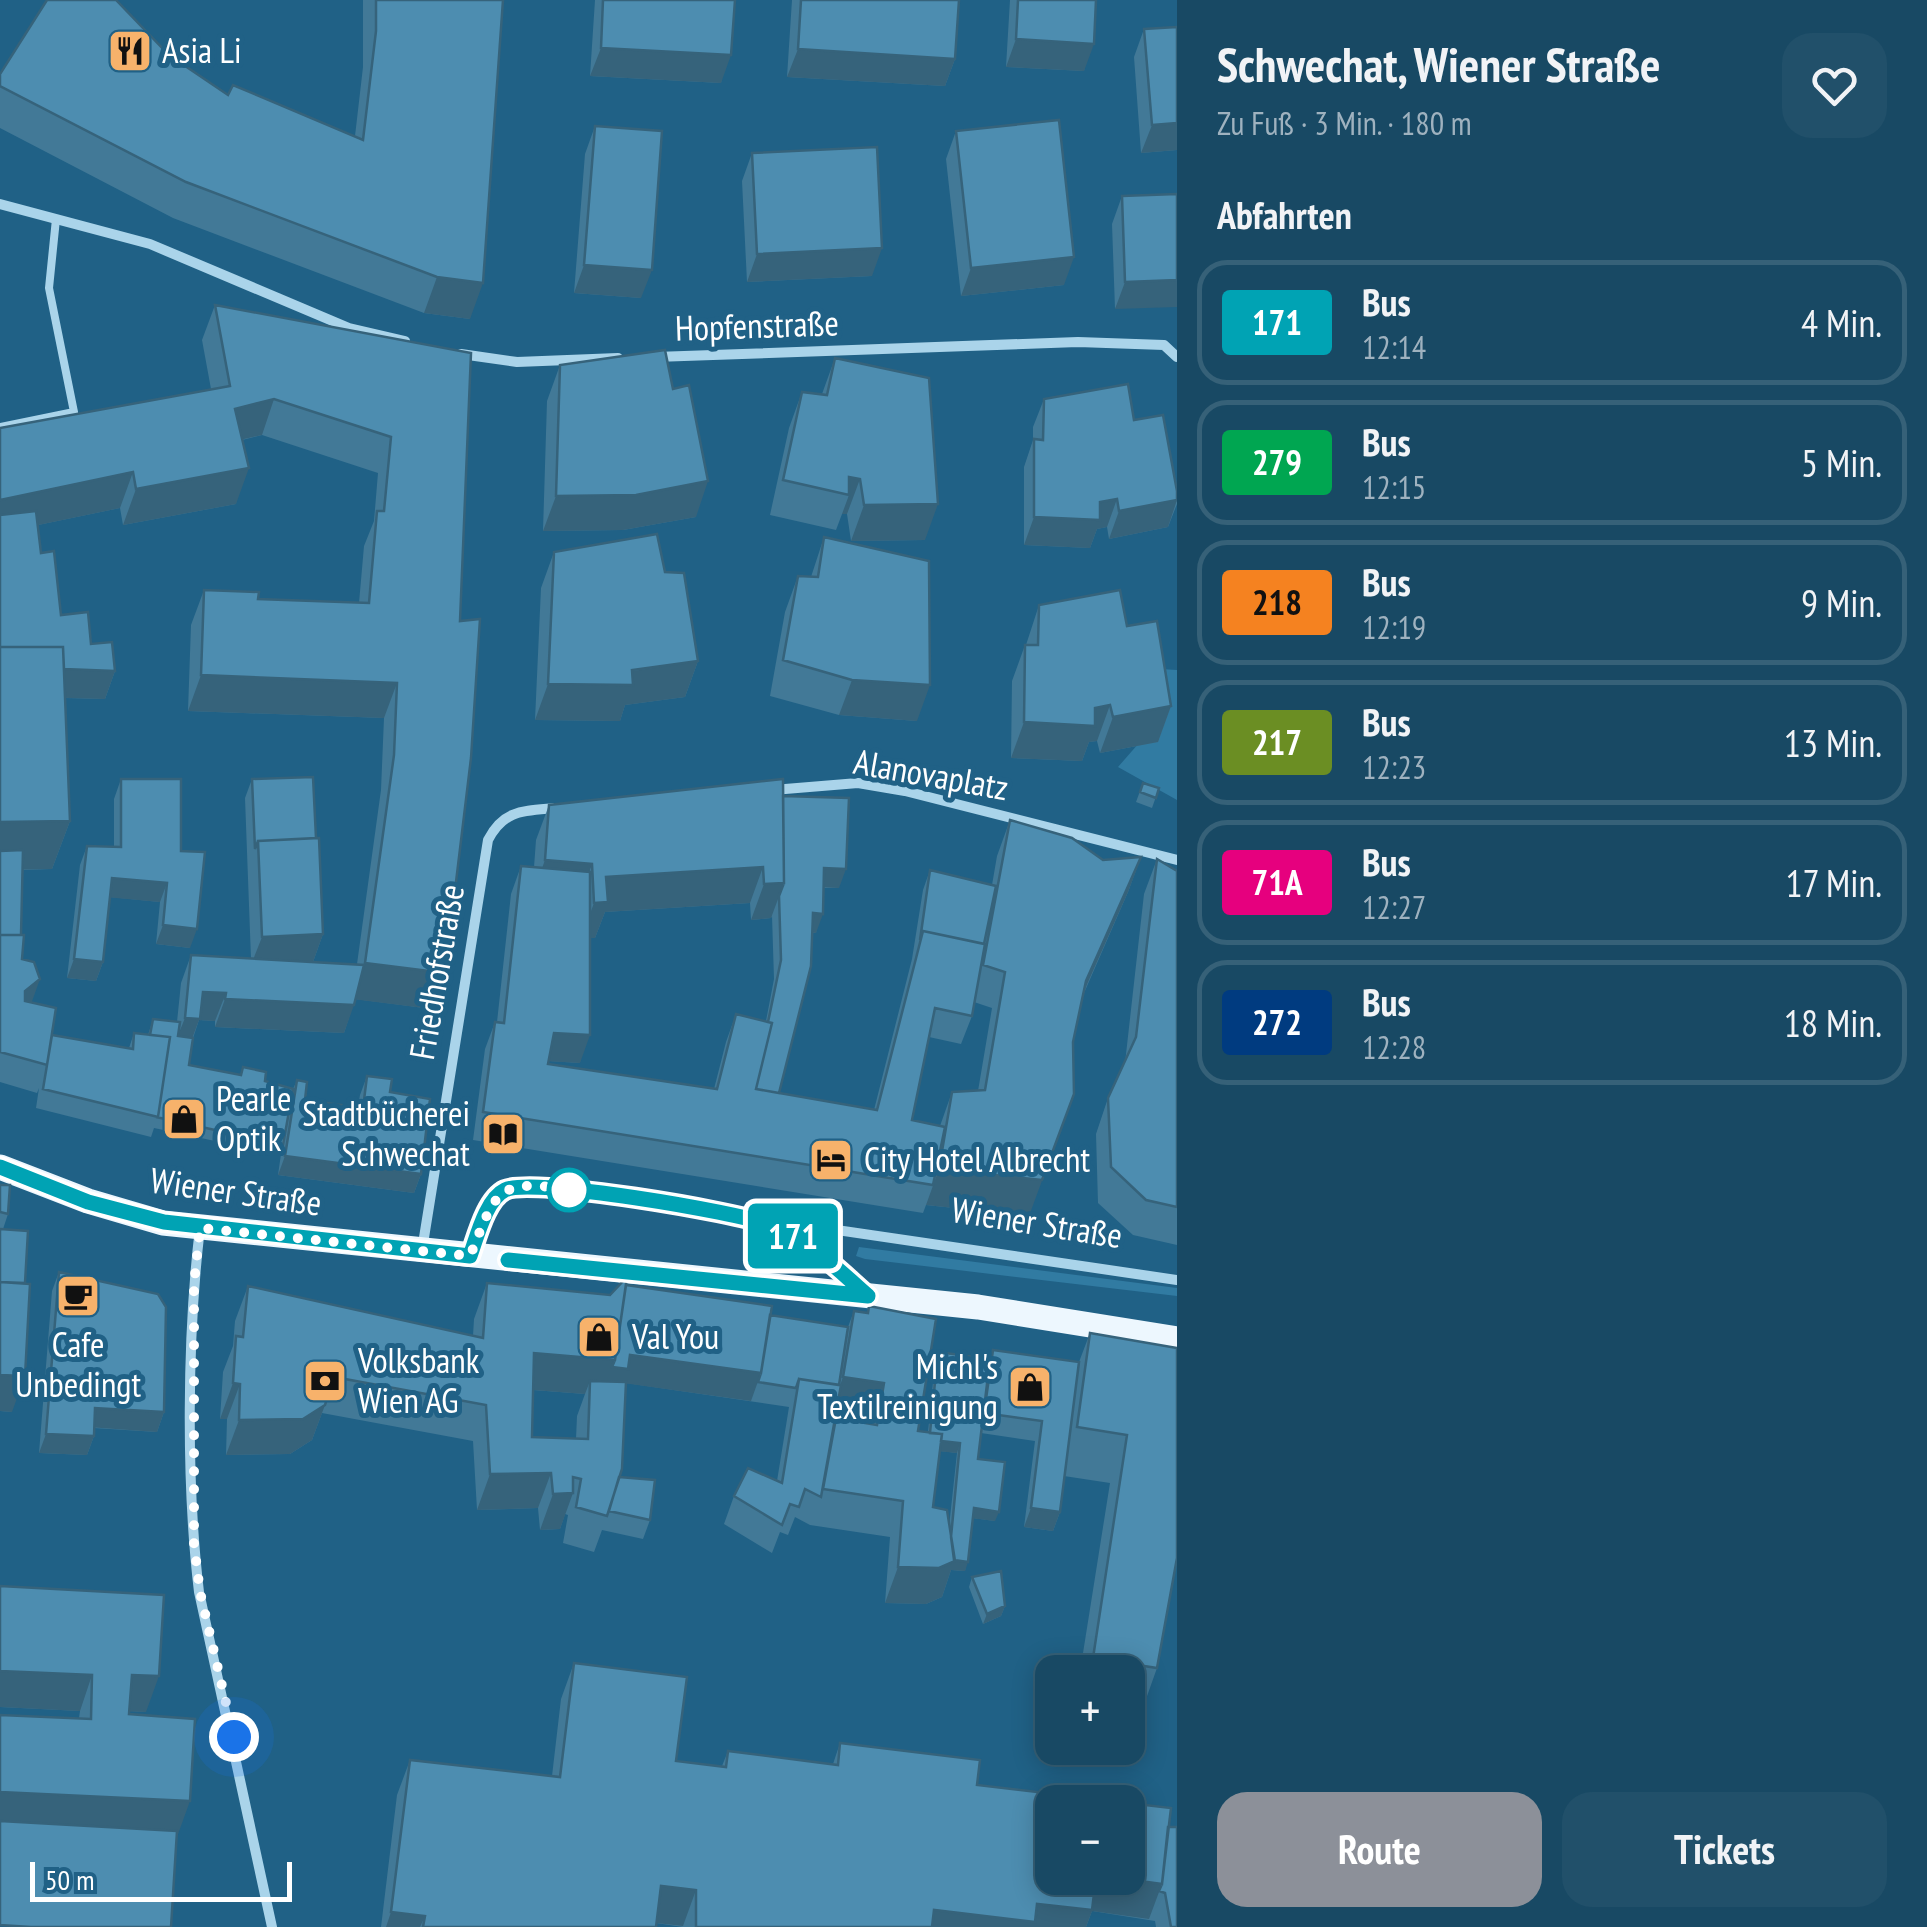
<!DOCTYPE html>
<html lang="de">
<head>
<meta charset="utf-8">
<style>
	body { margin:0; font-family:"PT Sans Narrow",sans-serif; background:#21506a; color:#f1f3f6; height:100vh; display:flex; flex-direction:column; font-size:38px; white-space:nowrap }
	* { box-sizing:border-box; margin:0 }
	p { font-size:32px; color:#9fb2bf }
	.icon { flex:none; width:55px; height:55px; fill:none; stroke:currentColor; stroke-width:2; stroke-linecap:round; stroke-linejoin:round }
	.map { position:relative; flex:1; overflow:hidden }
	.drawer { display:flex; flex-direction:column; background:#184964; width:750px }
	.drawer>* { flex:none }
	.badge { padding:0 20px; border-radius:8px; font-size:35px; line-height:65px }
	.tools { position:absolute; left:1035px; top:1655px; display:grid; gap:20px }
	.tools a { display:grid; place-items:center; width:110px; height:110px; border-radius:20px; background:#184964; box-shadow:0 5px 25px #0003,0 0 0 2px #366178; font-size:50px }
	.scale { position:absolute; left:30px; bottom:25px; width:262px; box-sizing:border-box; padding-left:10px; border:5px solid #fff; border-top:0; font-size:28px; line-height:35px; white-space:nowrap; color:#fff; -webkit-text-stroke:8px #206186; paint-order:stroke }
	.you { position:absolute; width:50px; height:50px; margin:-25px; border:8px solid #fff; border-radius:50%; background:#1a73e8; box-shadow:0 0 0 15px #1a73e833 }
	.map>.badge { position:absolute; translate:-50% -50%; box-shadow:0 0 0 5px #fff }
	h2 { padding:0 40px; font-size:38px; line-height:90px }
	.round { display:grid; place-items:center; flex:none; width:105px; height:105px; border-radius:30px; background:#21506a }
	.headline { display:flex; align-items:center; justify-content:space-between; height:170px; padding:0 40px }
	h1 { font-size:48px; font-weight:700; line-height:75px }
	.primary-button { display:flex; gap:20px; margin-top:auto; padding:20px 40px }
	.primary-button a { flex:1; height:115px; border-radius:30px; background:#8c9099; color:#fff; font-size:40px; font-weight:700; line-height:115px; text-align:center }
	.primary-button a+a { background:#21506a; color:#f1f3f6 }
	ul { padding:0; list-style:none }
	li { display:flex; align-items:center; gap:30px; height:125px; margin:0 20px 15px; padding:0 20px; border:5px solid #366178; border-radius:30px }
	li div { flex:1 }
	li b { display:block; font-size:38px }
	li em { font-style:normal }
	li .badge { min-width:110px; font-weight:700; text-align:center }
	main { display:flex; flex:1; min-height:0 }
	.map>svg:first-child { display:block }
	.green { fill:#317ba2 }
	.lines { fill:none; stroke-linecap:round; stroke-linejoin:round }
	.service { stroke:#aad4ea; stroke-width:8 }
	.minor { stroke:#aad4ea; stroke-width:10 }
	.primary { stroke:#edf7fe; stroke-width:25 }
	.wall { fill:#427997; fill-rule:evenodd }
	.shaded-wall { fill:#36637b }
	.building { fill:#4d8db0; stroke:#36637b; stroke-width:2.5 }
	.line-casing { stroke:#fff; stroke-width:22 }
	.line { stroke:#00a3b4; stroke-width:15 }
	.walk { stroke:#fff; stroke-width:10; stroke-dasharray:0 18 }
	.stop-dot { fill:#fff; stroke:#00a3b4; stroke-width:5 }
	.labels { text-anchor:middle; stroke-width:10; stroke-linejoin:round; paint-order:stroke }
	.poi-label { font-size:35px; fill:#fff; stroke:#206186; text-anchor:start }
	.street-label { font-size:35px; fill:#fff; stroke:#206186 }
</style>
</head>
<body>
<main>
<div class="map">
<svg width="1177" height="1927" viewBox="0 0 1177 1927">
	<rect width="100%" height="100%" fill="#206186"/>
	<path class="green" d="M1160 669 1177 670V800L1118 767 1139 743Z
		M859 1247 1177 1288V1296L865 1259 856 1256Z"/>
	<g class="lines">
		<path class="service" d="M0 427 74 412 49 288 56 219"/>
		<path class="minor" d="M0 204 150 244 349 328 405 341
			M461 354 517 362 618 358
			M655 357 1078 342 1164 345 1177 357
			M773 790 858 783 905 791 1177 860
			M200 1228C187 1337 186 1483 199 1592L272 1927
			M778 1229 825 1256 860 1289
			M422 1250 488 840C504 809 524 811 557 808
			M470 1254 496 1196 530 1185 1177 1280"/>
		<path class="primary" d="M0 1167 88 1201 163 1223 978 1307 1177 1339"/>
	</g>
	<path class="wall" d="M363 0H503L470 319 424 313 173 218 0 128V74L169 55 228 95 355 136 363 67Z
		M595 0H735L721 83 590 76Z
		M792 0H959L955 59 945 86 787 77Z
		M1010 0H1096L1084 71 1006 67Z
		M1177 27V150L1141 153 1134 57 1144 29Z
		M595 126 641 298 574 293 585 154Z
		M956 131 1064 285 961 296 946 159Z
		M752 153 872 276 747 282 742 181Z
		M1177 194 1115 309 1112 224 1122 196Z
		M215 305 471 353 432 1009 355 999 344 1033 215 1027V1021L199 1020 193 1038 189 1065 293 1089 297 1080 305 1100 358 1107 360 1095 367 1076 390 1092 421 1174 414 1193 278 1175 282 1147 280 1155 154 1128 151 1137 36 1108 39 1088 37 1093 0 1082V428L211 389 202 340ZM262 435 378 473 374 521 364 546 359 603 258 599 204 590 191 625 188 711 384 718 381 790 357 964 313 962 323 934 316 838 252 779 245 798 251 959 191 955 181 983 177 1022 153 1019 148 1035 134 1033 129 1048 52 1035 31 1003 22 959 21 935 23 870 52 869 70 821 65 698 105 699 115 671 61 615 41 553 38 525 120 508 123 525 236 504 242 440Z
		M835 358 925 540 851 541 847 514H842L836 530 770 515 789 428 802 392 822 394Z
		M560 365 696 517 623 530 543 531 547 401Z
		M1044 399 1134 420 1177 491V504L1168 527 1109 539 1107 527 1097 529 1090 548 1024 545V467L1033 440V427Z
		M824 537 917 721 839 715 770 696 785 612 798 576 811 577Z
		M554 552 665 572 698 661 685 697 625 705 620 721 535 720 541 588Z
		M1039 605 1127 626 1171 706 1158 742 1100 753 1097 741 1089 742 1082 761 1011 758 1012 681 1025 645H1026Z
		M121 779 181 851 190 948 156 944 160 902 110 897 103 962 96 981 67 978 80 865 87 846 114 847V799Z
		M1143 783 1159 788 1152 808 1136 802Z
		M783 796 839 888H824L816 933H812L779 1093 874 1110 912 959 923 890 930 870 992 885 997 856 1010 820 1103 860 1141 857 1128 892 1084 993 1029 1216 926 1205 923 1213 473 1140 485 1049 495 1022H497L511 894 521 866 534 867 536 840 549 805ZM750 903 751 920 771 918 772 916 774 979 766 1021 736 1014 726 1042 714 1089 548 1064 549 1061 580 1063 590 938H595L605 912ZM974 1002 992 1008 978 1091 952 1092 940 1126 912 1120 929 1037 961 1044 972 1016Z
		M1157 859 1177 871V1245L1133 1235 1098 1203 1096 1134 1108 1098 1125 1063 1144 894Z
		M0 1185 8 1214 3 1229 12 1412 0 1411Z
		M59 1272 164 1412 157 1432 94 1428V1436L87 1455 39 1453 52 1291Z
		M487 1283 610 1295 626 1285 770 1315 848 1327 854 1311 867 1313 869 1306 918 1431 928 1432 935 1362 938 1352 990 1359 993 1350 1079 1362 1090 1333 1177 1348 1157 1668 1140 1716 1128 1714V1672H1080L1110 1483 1064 1476 1060 1512 1053 1531 1024 1527 1035 1441 981 1433 978 1459 995 1521 973 1518 965 1571 951 1570 942 1597 926 1604 885 1603 890 1537 810 1525 795 1517 788 1535 780 1532 772 1553 724 1524 734 1496 777 1481 789 1407 626 1383 619 1477 650 1520 643 1539 602 1530 594 1552 563 1543 568 1515 565 1514 560 1529 540 1530 538 1508 477 1510 473 1441 322 1413 312 1440 290 1454 226 1455 227 1419H220L223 1372 233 1346 235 1321 248 1286 473 1336 474 1319ZM533 1390 585 1394 577 1416 576 1439 532 1437ZM835 1414 871 1418V1424L833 1425ZM940 1451 957 1453 949 1527 933 1507Z
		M972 1577 1005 1606 1001 1616 983 1624 969 1587Z
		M0 1586 146 1712 129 1711V1714L176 1837 79 1718 80 1711 0 1707Z
		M574 1663 676 1761 722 1766 728 1751 833 1764 840 1743 977 1785 1168 1827 1177 1927H1156L1155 1921 1092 1911 1086 1927H683L656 1923V1927H381L397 1795 410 1760 552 1776 561 1699Z"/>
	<path class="shaded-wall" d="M1016 39 1094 44 1084 71 1006 67Z
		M601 48 731 55 721 83 590 76Z
		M798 49 955 59 945 86 787 77Z
		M1177 123V150L1141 153 1152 125Z
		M882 248 872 276 747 282 757 254Z
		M1074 257 1064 285 961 296 971 268Z
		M584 265 652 270 641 298 574 293Z
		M437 277 483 283 470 319 424 313Z
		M1177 280V307L1115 309 1125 282Z
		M274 399 262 435 222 444 235 409Z
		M249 468 236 504 123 525 136 489Z
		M133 472 120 508 0 533V500Z
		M849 477 860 479 847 514H842L849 495Z
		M708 481 696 517 623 530 543 531 556 496Z
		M1117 499 1107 527 1097 529 1090 548 1024 545 1034 517Z
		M1177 500 1168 527 1109 539 1119 511Z
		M938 504 925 540 851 541 864 505Z
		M698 661 685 697 625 705 620 721 535 720 548 684Z
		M1 668 115 671 105 699 0 696Z
		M201 675 397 683 384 718 188 711Z
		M852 680 930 685 917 721 839 715Z
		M1110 705 1097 741 1089 742 1082 761 1011 758 1024 722Z
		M1171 706 1158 742 1100 753 1113 717Z
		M70 821 52 869 0 870V822Z
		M1141 857 1128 892 1073 1016 1086 981Z
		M545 860 592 864 580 900 532 896Z
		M763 867 750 903 605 912 595 938H581L594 903 606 877Z
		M824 868 846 869 839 888 817 887Z
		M112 878 167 883 160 902 105 897Z
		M784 883 771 918 751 920 764 884Z
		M813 913 823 914 816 933 806 932Z
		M163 925 197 929 190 948 156 944Z
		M323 934 313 962 251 965 262 937Z
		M74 959 103 962 96 981 67 978Z
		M365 963 445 973 432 1009 352 999Z
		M40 979 30 1007 15 1019 25 991Z
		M203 992 226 993 215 1021 199 1020 189 1047 174 1045 185 1018Z
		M225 999 354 1005 344 1033 215 1027Z
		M554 1033 590 1035 580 1063 544 1061Z
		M1074 1094 1029 1216 926 1205 939 1169Z
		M285 1156 421 1174 414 1193 278 1175Z
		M534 1353 630 1355 761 1373 751 1401 623 1383 590 1381 585 1394 521 1389Z
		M0 1375 25 1376 12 1412 0 1411Z
		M843 1377 884 1383 871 1418 830 1413Z
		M233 1383 240 1384 227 1419H220Z
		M325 1405 312 1440 290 1454 226 1455 239 1420Z
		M95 1408 164 1412 157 1432 88 1427Z
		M46 1434 94 1436 87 1455 39 1453Z
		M930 1440 960 1443 957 1453 926 1450Z
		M551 1473 538 1508 477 1510 490 1474Z
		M573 1493 560 1529 540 1530 553 1494Z
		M974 1508 999 1512 995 1521 970 1518Z
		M1031 1508 1060 1512 1053 1531 1024 1527Z
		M949 1559 968 1562 965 1571 951 1570 942 1597 926 1604 885 1603 898 1567Z
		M1005 1606 1001 1616 983 1624 987 1614Z
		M0 1671 92 1675 80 1711 0 1707Z
		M132 1675 159 1676 146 1712 119 1711Z
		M0 1792 190 1801 177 1837 0 1828Z
		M1095 1878H1118L1162 1884 1149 1919 1092 1911 1086 1927H928L934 1910 1037 1904Z
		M661 1886 696 1890 683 1926 648 1922Z
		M391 1912 425 1916 420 1927H386Z"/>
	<path class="building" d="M47 0H116L169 55 228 95 233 85 363 140 376 31V0H503L483 283 437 277 186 182 0 86V74Z
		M603 0H735L731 55 601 48Z
		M801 0H959L955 59 798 49Z
		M1018 0H1096L1094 44 1016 39Z
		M1177 27V123L1152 125 1144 29Z
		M1059 120 1074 257 971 268 956 131Z
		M595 126 662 131 652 270 584 265Z
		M877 147 882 248 757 254 752 153Z
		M1177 194V280L1125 282 1122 196Z
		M215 305 471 353 460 621 480 619 471 758 445 973 365 963 394 755 397 683 201 675 204 590 259 592 258 599 369 603 377 511H384L391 437 274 399 235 409 249 468 136 489 133 472 0 500V428L230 386Z
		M665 350 673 389 689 385 708 481 636 495 556 496 560 365Z
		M835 358 929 378 938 504 864 505 860 479 849 477V495L783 480 802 392 827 395Z
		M1128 384 1134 420 1163 415 1177 491V500L1119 511 1117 499 1100 502V520L1034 517V439L1043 440 1044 399Z
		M36 511 41 553 54 551 61 615 88 612 91 644 112 642 115 671 64 669 63 647H0V515Z
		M657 534 665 572 684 573 698 661 632 670 633 685 548 684 554 552Z
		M824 537 929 561 930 685 852 680 783 660 798 576 818 577Z
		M1120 590 1127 626 1157 621 1171 706 1113 717 1110 705 1095 708V726L1024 722 1025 645H1038L1039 605Z
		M0 647H63L70 821 0 822Z
		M313 777 316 838 258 841 255 849 252 779Z
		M121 779H181V851L205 852 197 929 163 925 167 883 112 878 103 962 74 959 87 846 121 847Z
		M783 779 784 883 764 884 763 867 606 877 608 902 594 903 592 864 545 860 549 805Z
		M1143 783 1159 788 1156 798 1140 792Z
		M783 796 849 798 846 869 824 868 823 914 813 913 811 966 779 1093 756 1089 772 1023 768 1022 781 960 779 896 784 883Z
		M1010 820 1072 838 1103 860 1141 857 1086 981 1073 1042 1074 1094 1042 1180 939 1169 952 1092 985 1090 1005 972 983 965Z
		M319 838 323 934 262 937 258 841Z
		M23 850 21 935H0V851Z
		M1157 859 1177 871V1207L1146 1200 1111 1167 1108 1098 1136 1037Z
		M521 866 590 872V1035L554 1033 548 1064 717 1089 736 1014 772 1023 756 1089 877 1110 923 931 985 944 972 1016 935 1008 912 1120 945 1127 933 1185 483 1112 495 1022 504 1023Z
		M930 870 996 886 984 944 923 931 920 940Z
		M0 935H24L22 959 34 962 40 979 25 991V1001L56 1008 47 1065 0 1052Z
		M191 955 364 965 354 1005 225 999 226 993 203 992 200 1019 185 1018Z
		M153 1019 180 1022 178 1036 193 1038 189 1065 241 1075 243 1067 266 1072 265 1081 293 1089 283 1145 156 1117H158L170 1037 150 1035Z
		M134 1033 170 1037 158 1117 43 1089 52 1035 133 1049Z
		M367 1076 392 1079 390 1092 430 1099 421 1174 285 1156 297 1080 307 1082 305 1100 363 1108Z
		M0 1185H10L8 1214 0 1212Z
		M0 1229 28 1231 25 1283 0 1282Z
		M59 1272 158 1294 166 1307 164 1412 95 1408 94 1436 46 1434Z
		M627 1277 615 1360 534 1353 532 1437 588 1439 590 1381 626 1382 622 1469 607 1516 576 1507 581 1479 573 1477V1493L553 1494 551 1473 490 1474 486 1405 334 1377 325 1405 303 1419 239 1420 240 1384 233 1383 236 1336 243 1337 248 1286 483 1338 487 1283 610 1295Z
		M0 1282 30 1284 25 1376 0 1375Z
		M626 1285 772 1306 761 1373 630 1355 628 1369 612 1367 615 1360Z
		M869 1306 936 1319 918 1431 942 1434 933 1507 947 1510 955 1561 939 1568 898 1567 903 1501 823 1489 836 1418 877 1425 884 1383 843 1377 854 1311 868 1313Z
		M770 1315 848 1327 839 1385 799 1379 796 1388 758 1382 761 1373Z
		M1090 1333 1177 1348V1558L1157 1668 1093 1658 1127 1435 1077 1427Z
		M993 1350 1079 1362 1060 1512 1031 1508 1042 1421 984 1413Z
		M938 1352 990 1359 978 1459 1005 1462 999 1512 974 1508 968 1562 954 1560 951 1537 960 1443 941 1441 942 1434 930 1433Z
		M799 1379 841 1385 821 1497 805 1489 799 1507 790 1504 782 1525 734 1496 748 1468 782 1483Z
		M619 1477 655 1480 650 1520 609 1511Z
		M1001 1571 1005 1606 987 1614 972 1577Z
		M0 1586 164 1595 159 1676 132 1675 129 1714 195 1719 190 1801 0 1792V1715L91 1719 92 1675 0 1671Z
		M574 1663 687 1677 676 1761 726 1767 728 1751 838 1765 840 1743 980 1760 977 1785 1122 1802H1052V1878H1096L1092 1910 1037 1904 1035 1922 934 1910 932 1927H696V1890L661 1886 656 1927H423L425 1916 391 1912 410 1760 560 1777Z
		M1128 1803 1171 1808 1162 1884 1118 1878H1128Z
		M0 1821 177 1831 171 1927H31L0 1925Z
		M1168 1827H1177V1927H1171L1165 1893 1159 1891 1162 1884Z"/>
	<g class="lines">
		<defs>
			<path id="line" d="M0 1167 88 1202 164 1222 470 1256C477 1237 486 1199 505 1190 532 1177 737 1212 770 1225 810 1240 837 1269 868 1296L508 1260"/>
		</defs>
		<use href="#line" class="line-casing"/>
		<use href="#line" class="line"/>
		<path class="walk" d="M234 1737 200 1592 194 1544V1284L200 1228 470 1256C496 1193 495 1177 569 1190"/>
	</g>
	<defs>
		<symbol id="restaurant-square" viewBox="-11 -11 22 22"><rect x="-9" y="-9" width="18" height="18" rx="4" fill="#f7b26b" stroke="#206186"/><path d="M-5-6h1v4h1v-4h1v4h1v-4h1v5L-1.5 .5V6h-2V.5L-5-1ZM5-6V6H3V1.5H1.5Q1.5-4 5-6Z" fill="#111"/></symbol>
		<symbol id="shop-square" viewBox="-11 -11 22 22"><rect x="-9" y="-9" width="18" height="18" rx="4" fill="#f7b26b" stroke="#206186"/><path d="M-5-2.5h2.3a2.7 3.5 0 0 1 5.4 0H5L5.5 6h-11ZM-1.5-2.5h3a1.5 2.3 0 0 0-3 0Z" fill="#111"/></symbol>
		<symbol id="library-square" viewBox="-11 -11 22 22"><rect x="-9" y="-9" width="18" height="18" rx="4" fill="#f7b26b" stroke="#206186"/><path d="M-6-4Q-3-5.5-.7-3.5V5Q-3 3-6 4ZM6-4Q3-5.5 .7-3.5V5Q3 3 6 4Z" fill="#111"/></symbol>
		<symbol id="hotel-square" viewBox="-11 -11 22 22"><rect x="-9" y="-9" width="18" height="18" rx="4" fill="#f7b26b" stroke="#206186"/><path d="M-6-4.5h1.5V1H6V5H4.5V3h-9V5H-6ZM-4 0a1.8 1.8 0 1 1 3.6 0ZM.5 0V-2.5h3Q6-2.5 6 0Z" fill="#111"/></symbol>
		<symbol id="cafe-square" viewBox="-11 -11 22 22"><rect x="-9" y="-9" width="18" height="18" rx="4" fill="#f7b26b" stroke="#206186"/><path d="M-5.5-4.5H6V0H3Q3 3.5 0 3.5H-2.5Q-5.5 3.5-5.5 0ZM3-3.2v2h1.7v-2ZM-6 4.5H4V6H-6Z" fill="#111"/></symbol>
		<symbol id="bank-square" viewBox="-11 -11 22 22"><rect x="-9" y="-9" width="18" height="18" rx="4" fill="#f7b26b" stroke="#206186"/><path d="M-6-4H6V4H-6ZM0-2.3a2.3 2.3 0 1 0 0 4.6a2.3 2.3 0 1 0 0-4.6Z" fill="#111"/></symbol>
	</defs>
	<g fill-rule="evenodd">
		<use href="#restaurant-square" x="105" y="26" width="50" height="50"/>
		<use href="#shop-square" x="159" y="1094" width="50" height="50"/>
		<use href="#library-square" x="478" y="1109" width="50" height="50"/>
		<use href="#hotel-square" x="806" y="1135" width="50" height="50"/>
		<use href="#cafe-square" x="53" y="1271" width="50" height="50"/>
		<use href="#shop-square" x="574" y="1312" width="50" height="50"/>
		<use href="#bank-square" x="300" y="1356" width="50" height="50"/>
		<use href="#shop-square" x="1005" y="1362" width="50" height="50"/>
	</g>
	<circle class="stop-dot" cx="569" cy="1190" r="20"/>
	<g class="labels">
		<g class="poi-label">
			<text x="162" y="63">Asia Li</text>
			<text x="216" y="1111">Pearle<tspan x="216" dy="40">Optik</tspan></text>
			<text x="470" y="1126" text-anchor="end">Stadtbücherei<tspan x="470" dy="40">Schwechat</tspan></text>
			<text x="864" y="1172">City Hotel Albrecht</text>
			<text x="632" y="1349">Val You</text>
			<text x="78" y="1357" text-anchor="middle">Cafe<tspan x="78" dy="40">Unbedingt</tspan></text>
			<text x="358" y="1373">Volksbank<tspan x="358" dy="40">Wien AG</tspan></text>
			<text x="998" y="1379" text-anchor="end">Michl's<tspan x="998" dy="40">Textilreinigung</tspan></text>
		</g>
		<g class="street-label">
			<text transform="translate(757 326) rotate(-2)" y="12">Hopfenstraße</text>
			<text transform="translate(931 775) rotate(10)" y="12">Alanovaplatz</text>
			<text transform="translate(437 972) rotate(-80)" y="12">Friedhofstraße</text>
			<text transform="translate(236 1192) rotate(8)" y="12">Wiener Straße</text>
			<text transform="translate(1037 1223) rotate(9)" y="12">Wiener Straße</text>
		</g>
	</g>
</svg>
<div class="tools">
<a>+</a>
<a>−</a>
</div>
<div class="scale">50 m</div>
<div class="you" style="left:234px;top:1737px"></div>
<b class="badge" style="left:793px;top:1236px;background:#00a3b4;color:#fff">171</b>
</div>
<section class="drawer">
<div class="headline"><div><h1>Schwechat, Wiener Straße</h1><p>Zu Fuß · 3 Min. · 180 m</p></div><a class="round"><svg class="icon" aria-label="heart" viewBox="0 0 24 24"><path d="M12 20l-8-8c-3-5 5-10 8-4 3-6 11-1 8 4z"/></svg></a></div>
<h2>Abfahrten</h2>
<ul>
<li><span class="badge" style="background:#00a3b4;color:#fff">171</span><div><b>Bus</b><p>12:14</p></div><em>4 Min.</em></li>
<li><span class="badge" style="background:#00a651;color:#fff">279</span><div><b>Bus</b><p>12:15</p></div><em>5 Min.</em></li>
<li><span class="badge" style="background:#f58220;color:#111">218</span><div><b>Bus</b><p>12:19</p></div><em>9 Min.</em></li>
<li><span class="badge" style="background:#6b8e23;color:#fff">217</span><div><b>Bus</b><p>12:23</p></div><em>13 Min.</em></li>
<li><span class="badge" style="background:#e6007e;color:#fff">71A</span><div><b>Bus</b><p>12:27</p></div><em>17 Min.</em></li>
<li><span class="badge" style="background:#003b80;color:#fff">272</span><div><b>Bus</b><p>12:28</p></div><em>18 Min.</em></li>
</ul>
<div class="primary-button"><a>Route</a><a>Tickets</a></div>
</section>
</main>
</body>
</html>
